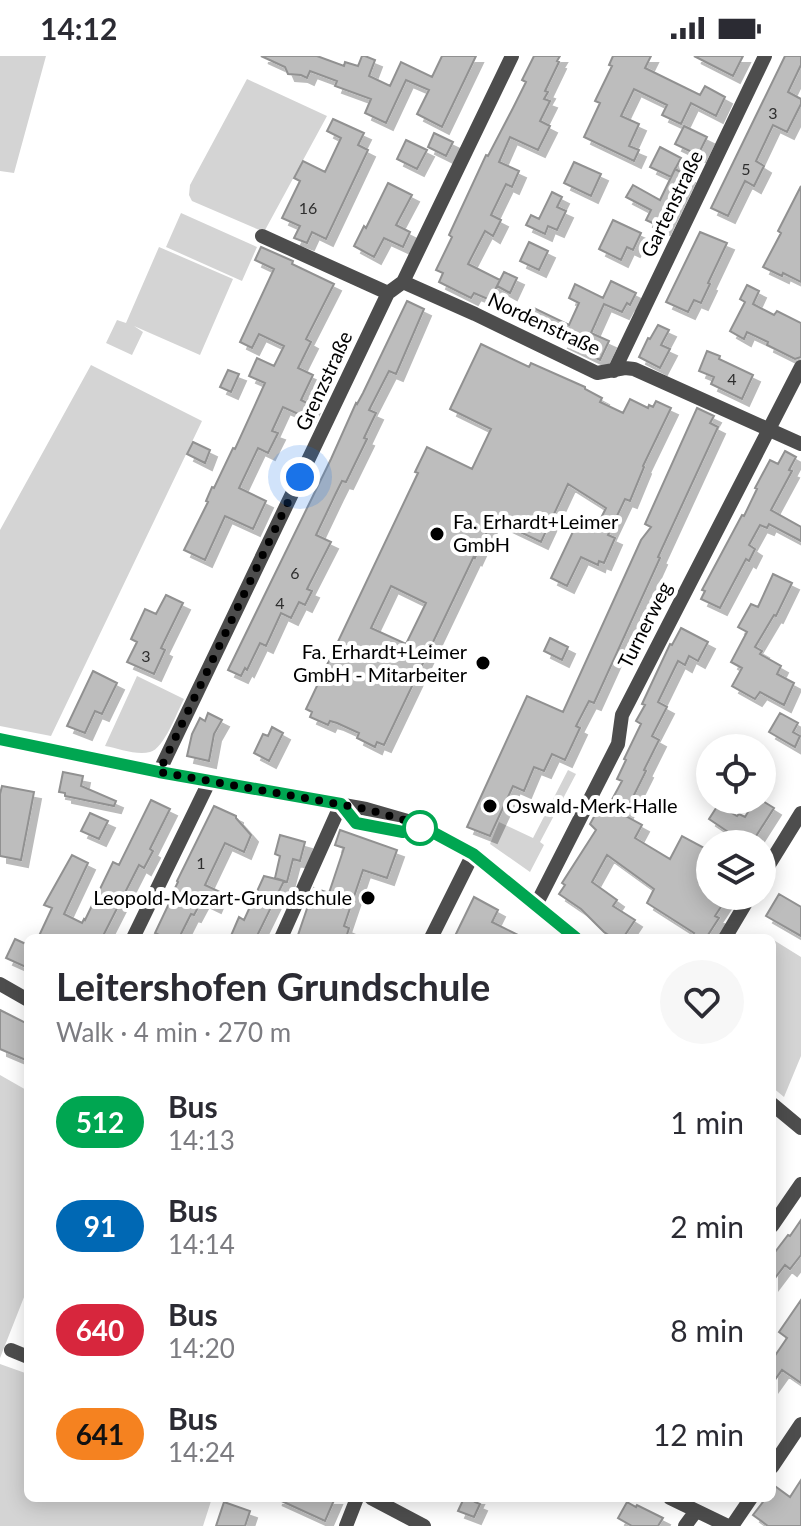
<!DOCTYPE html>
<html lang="en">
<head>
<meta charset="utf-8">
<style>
	body { margin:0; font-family:Lato,sans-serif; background:#f7f7f7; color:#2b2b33; height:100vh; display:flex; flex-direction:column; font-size:30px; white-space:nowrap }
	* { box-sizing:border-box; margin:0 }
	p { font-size:26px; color:#7c7c81 }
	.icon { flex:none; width:44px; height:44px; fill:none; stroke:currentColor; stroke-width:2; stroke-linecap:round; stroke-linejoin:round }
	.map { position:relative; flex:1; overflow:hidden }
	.side { position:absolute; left:24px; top:878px; width:752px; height:568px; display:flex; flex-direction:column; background:#fff; border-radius:12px; box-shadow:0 4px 20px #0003 }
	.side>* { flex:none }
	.badge { padding:0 16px; border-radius:26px; font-size:28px; line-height:52px }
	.fabs { position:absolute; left:696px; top:678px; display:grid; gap:16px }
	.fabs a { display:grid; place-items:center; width:80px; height:80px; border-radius:50%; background:#fff; box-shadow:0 4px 20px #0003; font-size:40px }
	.you { position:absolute; width:40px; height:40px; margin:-20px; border:6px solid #fff; border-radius:50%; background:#1a73e8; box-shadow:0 0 0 12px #1a73e833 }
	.map>.badge { position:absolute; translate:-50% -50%; box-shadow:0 0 0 4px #fff }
	.round { display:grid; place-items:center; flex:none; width:84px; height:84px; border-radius:42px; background:#f7f7f7 }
	.headline { display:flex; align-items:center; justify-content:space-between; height:136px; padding:0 32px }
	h1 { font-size:38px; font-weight:700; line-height:60px }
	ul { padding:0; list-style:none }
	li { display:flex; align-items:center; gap:24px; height:104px; padding:0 32px }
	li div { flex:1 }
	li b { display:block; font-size:30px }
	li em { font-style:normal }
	li .badge { min-width:88px; font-weight:700; text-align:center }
	.status { display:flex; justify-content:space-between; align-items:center; height:56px; padding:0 40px; background:#fff; direction:ltr }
	.status svg { height:22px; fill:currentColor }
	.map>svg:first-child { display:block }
	.green { fill:#d4d4d4 }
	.building { fill:#bdbdbd; stroke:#919191; stroke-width:2; fill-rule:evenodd; filter:url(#shadow) }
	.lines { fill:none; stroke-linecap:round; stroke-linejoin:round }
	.minor { stroke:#4d4d4d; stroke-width:14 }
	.line-casing { stroke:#fff; stroke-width:18 }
	.line { stroke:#00a651; stroke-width:12 }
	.walk { stroke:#000; stroke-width:8; stroke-dasharray:0 14.4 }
	.poi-dot { fill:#000; stroke:#fff; stroke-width:3 }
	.stop-dot { fill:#fff; stroke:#00a651; stroke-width:4 }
	.labels { text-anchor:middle; stroke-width:8; stroke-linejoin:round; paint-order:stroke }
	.number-label { font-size:16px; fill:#2f2f2f }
	.street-label { font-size:20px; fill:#000; stroke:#fff }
	.poi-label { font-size:20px; fill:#000; stroke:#fff; text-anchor:start }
</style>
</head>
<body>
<div class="status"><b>14:12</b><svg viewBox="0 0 49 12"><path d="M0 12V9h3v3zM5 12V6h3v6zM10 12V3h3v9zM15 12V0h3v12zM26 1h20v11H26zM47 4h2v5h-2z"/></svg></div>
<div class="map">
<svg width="801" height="1470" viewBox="0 0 801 1470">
	<defs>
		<filter id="shadow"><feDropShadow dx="7" dy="7" stdDeviation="0" flood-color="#0004"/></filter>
	</defs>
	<rect width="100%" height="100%" fill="#fff"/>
	<path class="green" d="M0 0H46L14 117 0 115Z
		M247 23 327 60 264 176 192 145 189 139 190 129Z
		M181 157 257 191 242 225 166 191Z
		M159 191 233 223 200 299 134 270 143 276 132 299 106 287 117 264 126 267Z
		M91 309 202 365 51 680 0 670V474Z
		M137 620 184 643C177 656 164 693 150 696 137 700 118 692 105 690Z
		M568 714 576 718 540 786 544 789 530 816 490 788 499 766 533 782Z
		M772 883 801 901V1000L784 1041 772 1031Z
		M0 1019 28 1035V1231L0 1302Z
		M0 1308 28 1318V1442H212L203 1470H0Z"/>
	<path class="building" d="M261 0H317L344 10 345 6 358 10 362 0H365L375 4 369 20 390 30 401 6 432 21 442 0H476L442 71 417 58 429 34 406 24 386 67 365 57 371 43 335 30 337 25 310 15 307 22 301 19 288 18 285 11Z
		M534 0H560L557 5 559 6 545 35 548 36 544 43 550 45 540 65 550 70 538 94 510 81 499 106 519 115 512 131 506 128 491 159 501 164 493 180 485 175 468 208 500 224 490 244 474 237 471 242 439 226 443 217 436 214 452 181 449 179 486 99 488 100 513 52 526 26 522 24Z
		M613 0H651L645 12 700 39 705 30 725 41 716 60 691 47 681 68 662 59 667 49 634 33 621 60 639 68 629 90 639 94 634 105 584 81 600 47 595 45 612 10 609 9Z
		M694 0H743L733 20Z
		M785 0H801V9L788 36 801 43V48L787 76 773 69 756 105 764 110 754 130 745 125 728 160 711 152Z
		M333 63 364 77 358 89 368 94 326 183 312 176 307 187 294 182 300 170 282 162 300 125 294 122 303 105 325 116 341 82 327 75Z
		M684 70 707 81 698 99 675 88Z
		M434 77 453 86 446 100 428 91Z
		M406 84 427 94 417 113 397 103Z
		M660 91 681 102 671 121 650 111Z
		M574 106 601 118 591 140 564 127Z
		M675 113 688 120 663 172 646 164 651 154 626 141 633 129 660 144Z
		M388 127 412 139 396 169 410 176 403 191 384 182 374 201 354 190 364 170 366 172Z
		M801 130V226L783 217 782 220 763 211 781 177 778 175Z
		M552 136 562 141 557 151 566 155 557 174 548 170 545 178 526 169 531 159 539 163Z
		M613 164 641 177 633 194 627 191 621 204 599 193Z
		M700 176 727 187 708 227 710 228 701 247 694 244 688 256 666 246Z
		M529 186 548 195 539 214 520 205Z
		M261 191 293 205 292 208 334 228 306 283 311 286 298 312 313 319 301 344 313 350 307 362 283 351 272 375 278 377 268 397 258 392 239 432 266 445 253 473 225 460 205 504 184 494 208 446 206 445 212 431 214 432 233 392 235 393 265 327 249 320 257 302 274 310 284 290 259 278 252 292 240 286 274 213 255 204Z
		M504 216 517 222 510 237 497 230Z
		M611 225 636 237 630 249 627 247 622 256 604 248 591 277 609 285 600 304 561 285 564 280 529 264 534 252 569 269 579 247 569 242 575 228 603 242Z
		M747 229 759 235 753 248 774 259 777 255 801 267V301L795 303 767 289 768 286 747 276 744 283 730 275 745 246 740 243Z
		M407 245 424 253 396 318 389 315 369 354 376 357 364 382 367 383 346 426 342 425 336 437 316 479 331 486 307 533 312 535 305 549 299 546 291 562 281 557 266 590 260 587 247 614 245 612 241 620 228 614 331 403 356 347 357 348 363 337Z
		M658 269 669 274 661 289 670 293 660 312 639 301 648 282 650 283Z
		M481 288 529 311 531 307 585 331V333L602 342 600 346 623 357 630 343 648 352 649 349 653 351 656 345 671 352 643 410 644 411 630 445 625 443 608 479 615 482 604 507 599 505 598 509 581 501 567 530 551 522 577 467 594 476 606 452 568 428 541 486 493 463 475 502 474 500 384 689 377 686 375 691 357 682 359 677 337 667 330 665 328 669 310 661 312 656 306 653 418 417 415 416 427 391 472 413 491 373 450 353ZM391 530 426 547 406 588 371 572Z
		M707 295 720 300 719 303 753 319 742 343 711 328 714 321 699 315Z
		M228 314 239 318 231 336 220 331Z
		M697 352 714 360 710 367 718 371 658 501 660 502 594 647 589 645 576 670 580 672 565 704 552 698 544 715 534 711 524 735 513 730 490 780 467 771 527 640 563 656 641 484 651 471 645 468Z
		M193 386 210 394 205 407 187 398Z
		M785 395 796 401 789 414 792 415 771 454 801 471V485L769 468 767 472 760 469 749 489 755 493 749 505 746 503 720 552 701 543 705 535 702 534 742 459 744 460 757 433 755 432 770 404 778 408Z
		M773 518 792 527 776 560 774 559 755 591 762 595 760 598 781 610 777 618 794 627 784 649 760 636 755 643 732 630 742 612 731 606 747 576 738 571 751 548 758 551Z
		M166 539 183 547 161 592 165 594 154 618 127 606 137 586 131 583 145 553 156 558Z
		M681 572 708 586 698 605 689 600 685 609 678 605 658 646 667 651 652 680 659 684 644 714 646 715 624 759 642 769 635 782 670 803 682 780 710 795V806L699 826 710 833V840H728L715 860 719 862 706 882H691L694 877 647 847 654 833 607 799 592 826 617 844 613 850 635 864 623 882H613L604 876 581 853 559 838 565 829 562 827 596 774 590 768 600 750 608 751 622 725 617 723 626 704 624 703 641 668 636 665 645 649 642 648 670 588 672 589Z
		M550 582 568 591 562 604 544 595Z
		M93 615 117 627 102 658 95 655 85 677 67 670Z
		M208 657 222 664 214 678 209 705 187 700 192 678 200 662 205 665Z
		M780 657 798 667 793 676 800 680 795 691 769 676Z
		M272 671 283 677 269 705 254 697 263 678 268 680Z
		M63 716 83 720 81 730 116 745 114 750 65 740V737L59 736Z
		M2 730 34 736 21 804 0 800V738Z
		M151 744 170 753 150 793 153 795 144 812 139 809 102 882H38L52 852 44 849 72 799 88 807 64 858 82 867 84 863 85 864 113 806 119 809Z
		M755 744H761L774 752 751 788H746L709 763 718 749 737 760 739 758 745 761Z
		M214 750 236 760V762L251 779 244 796 225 787 205 829 220 836 214 850 202 844 194 859 191 858 179 882H165L155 877 173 839 172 838 178 826 177 825Z
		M90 757 108 765 99 783 81 775Z
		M340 774 397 794 387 822 363 814 344 870 349 872 346 882H297L314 832 329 837 344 792 335 789Z
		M280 779 305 786 300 805 293 803 287 826 275 822 280 800 275 798Z
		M264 820 284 825 256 882H230L239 861 244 864Z
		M779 838 801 851V880L766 860Z
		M474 841 498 854 492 866 524 882H454Z
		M15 883 28 889V912L6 902Z
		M0 954 28 968V1005L0 993Z
		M801 1164V1199L790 1213 785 1209 772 1226V1200L788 1179 790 1180Z
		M801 1244V1327L782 1314 772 1328V1304L787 1282 779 1276Z
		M801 1424V1470H768L753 1459 766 1442H772V1428L790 1441Z
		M275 1442H335L325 1465Z
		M464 1442H477L475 1446 480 1448 474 1461 458 1455Z
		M224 1446 250 1455 245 1470H216Z
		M627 1446 636 1451 637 1449 663 1462 658 1470H632L618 1462Z"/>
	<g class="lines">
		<path class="minor" d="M262 180 388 237
			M403 226 475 258 597 317 625 312 634 313 801 388
			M614 315 765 0
			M0 683 159 716 366 753 411 766 473 798 576 882
			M159 716 388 237 403 226 512 0
			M762 820 801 757
			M536 849 618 688 622 659 801 311
			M133 882 209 726
			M281 882 341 748
			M431 882 473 798
			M725 882 750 840
			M0 928 28 944
			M772 1048 801 1072
			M772 1170 801 1128
			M11 1294 28 1301
			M772 1411 801 1368
			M371 1442 424 1470
			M670 1442 728 1470
			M346 1470 357 1442
			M685 1470 696 1455
			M732 1470 751 1442"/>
	</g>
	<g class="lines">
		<defs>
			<path id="line" d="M0 683 159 716 341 748 356 767 403 776 423 771 473 798 576 882"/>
		</defs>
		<use href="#line" class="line-casing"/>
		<use href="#line" class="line"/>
		<path class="walk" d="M300 421 159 716 366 753 411 766 423 771 420 772"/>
	</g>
	<g class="poi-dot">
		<circle cx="437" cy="478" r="8"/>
		<circle cx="483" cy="607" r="8"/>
		<circle cx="490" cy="750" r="8"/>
		<circle cx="368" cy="842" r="8"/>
	</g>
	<circle class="stop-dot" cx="420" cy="772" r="16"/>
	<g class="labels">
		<g class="number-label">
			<text x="773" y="63">3</text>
			<text x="746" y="119">5</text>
			<text x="308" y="158">16</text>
			<text x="732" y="329">4</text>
			<text x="295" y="523">6</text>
			<text x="280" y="553">4</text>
			<text x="146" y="606">3</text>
			<text x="201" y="813">1</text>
		</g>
		<g class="street-label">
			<text transform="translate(672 148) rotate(-64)" y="7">Gartenstraße</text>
			<text transform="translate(544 268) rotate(25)" y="7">Nordenstraße</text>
			<text transform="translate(324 325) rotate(-65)" y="7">Grenzstraße</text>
			<text transform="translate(645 569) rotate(-63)" y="7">Turnerweg</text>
		</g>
		<g class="poi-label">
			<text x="453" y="473">Fa. Erhardt+Leimer<tspan x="453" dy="23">GmbH</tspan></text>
			<text x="467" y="603" text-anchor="end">Fa. Erhardt+Leimer<tspan x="467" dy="23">GmbH - Mitarbeiter</tspan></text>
			<text x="506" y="757">Oswald-Merk-Halle</text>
			<text x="352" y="849" text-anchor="end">Leopold-Mozart-Grundschule</text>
		</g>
	</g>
</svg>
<div class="fabs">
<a><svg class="icon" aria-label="locate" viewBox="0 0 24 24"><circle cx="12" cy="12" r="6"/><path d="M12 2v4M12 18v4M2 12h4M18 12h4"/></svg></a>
<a><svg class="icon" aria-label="layers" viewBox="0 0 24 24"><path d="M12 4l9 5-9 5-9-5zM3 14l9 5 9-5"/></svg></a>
</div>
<div class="you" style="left:300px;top:421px"></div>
<section class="side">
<div class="headline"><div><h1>Leitershofen Grundschule</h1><p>Walk · 4 min · 270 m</p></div><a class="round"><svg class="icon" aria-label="heart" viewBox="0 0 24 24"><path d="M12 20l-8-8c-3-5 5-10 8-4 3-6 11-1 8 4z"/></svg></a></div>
<ul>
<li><span class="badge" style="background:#00a651;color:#fff">512</span><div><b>Bus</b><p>14:13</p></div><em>1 min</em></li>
<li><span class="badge" style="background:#0068b4;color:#fff">91</span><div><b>Bus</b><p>14:14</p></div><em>2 min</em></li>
<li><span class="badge" style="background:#d7263d;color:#fff">640</span><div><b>Bus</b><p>14:20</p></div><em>8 min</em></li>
<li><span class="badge" style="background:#f58220;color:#111">641</span><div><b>Bus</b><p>14:24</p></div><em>12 min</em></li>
</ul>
</section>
</div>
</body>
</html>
